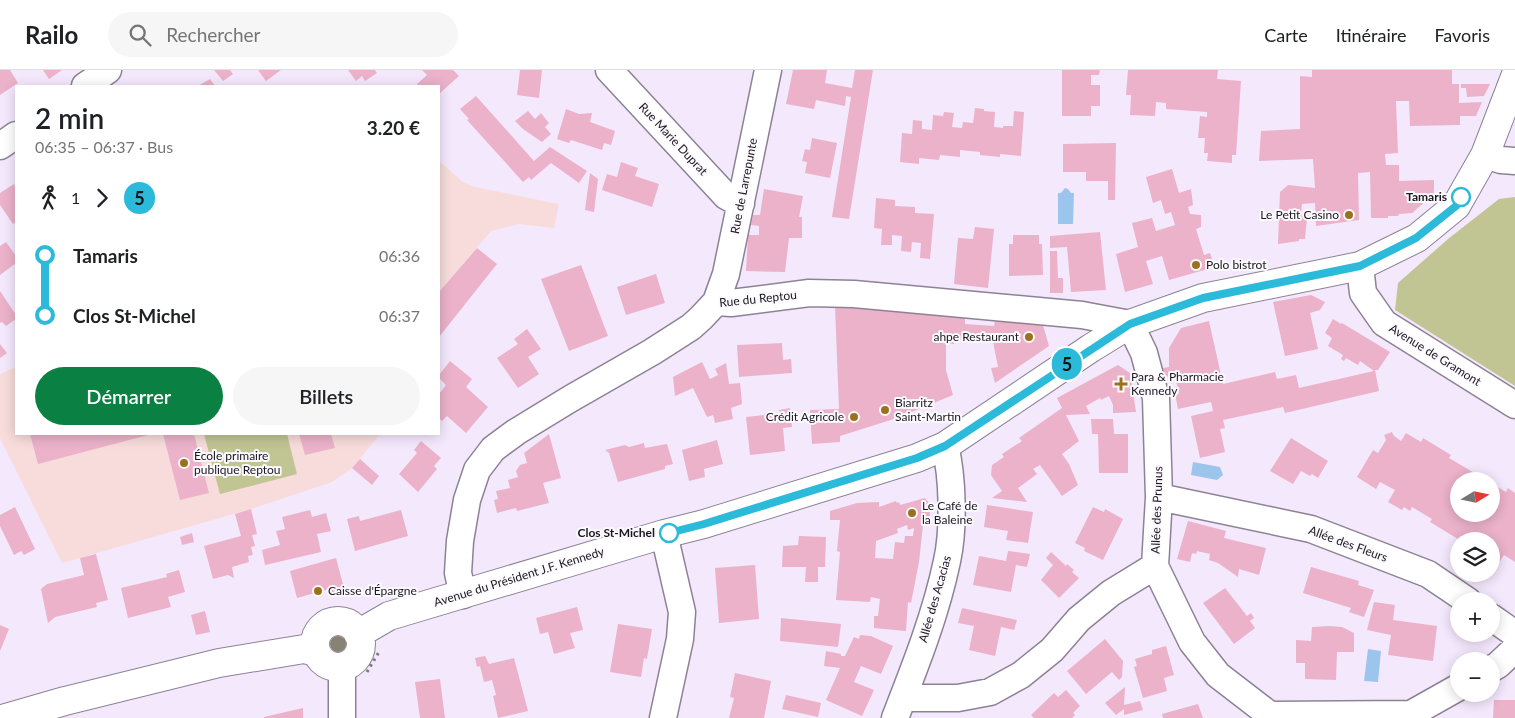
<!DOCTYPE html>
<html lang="fr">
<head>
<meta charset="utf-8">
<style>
	body { margin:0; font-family:Lato,sans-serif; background:#f6f6f6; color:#202124; height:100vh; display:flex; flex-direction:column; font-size:19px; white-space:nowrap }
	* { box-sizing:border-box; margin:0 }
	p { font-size:16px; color:#757577 }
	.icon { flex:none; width:28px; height:28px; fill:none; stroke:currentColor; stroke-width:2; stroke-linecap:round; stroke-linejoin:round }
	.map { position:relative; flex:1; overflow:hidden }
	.details { position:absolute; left:15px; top:15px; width:425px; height:350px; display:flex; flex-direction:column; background:#fff; border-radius:0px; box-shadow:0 2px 12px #0003 }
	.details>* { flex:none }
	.badge { padding:0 10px; border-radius:16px; font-size:18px; line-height:32px }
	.needle { width:32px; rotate:80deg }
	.tools { position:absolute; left:1450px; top:402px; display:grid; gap:10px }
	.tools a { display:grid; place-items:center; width:50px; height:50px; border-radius:50%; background:#fff; box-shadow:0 2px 12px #0003; font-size:25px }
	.map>.badge { position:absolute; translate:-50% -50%; box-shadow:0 0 0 2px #fff }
	.legs { display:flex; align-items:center; gap:8px; height:55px; padding:0 20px; font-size:16px }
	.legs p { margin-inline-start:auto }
	.overview { display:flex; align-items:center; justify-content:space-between; height:85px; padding:0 20px }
	h1 { font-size:28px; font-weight:600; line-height:38px }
	.primary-button { display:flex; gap:10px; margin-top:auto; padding:10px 20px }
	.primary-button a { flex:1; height:58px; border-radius:30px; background:#0b8043; color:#fff; font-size:20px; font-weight:600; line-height:58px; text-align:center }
	.primary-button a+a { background:#f6f6f6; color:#202124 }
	ul { padding:0 20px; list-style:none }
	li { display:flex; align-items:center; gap:18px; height:60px; font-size:19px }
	li i { display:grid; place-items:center; width:8px; height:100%; margin:0 6px; background:currentColor }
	li i::after { content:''; width:12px; height:12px; margin:-6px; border:4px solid; border-radius:50%; background:#fff }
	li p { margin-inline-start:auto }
	li:first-child i { background:linear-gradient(#0000 50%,currentColor 0) }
	li:last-child i { background:linear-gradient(currentColor 50%,#0000 0) }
	header { display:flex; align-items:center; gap:30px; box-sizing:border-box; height:70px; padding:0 25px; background:#fff; border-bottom:1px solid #e0e0e0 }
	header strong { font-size:24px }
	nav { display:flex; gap:28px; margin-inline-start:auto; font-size:18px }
	.search { width:350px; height:45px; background:#f6f6f6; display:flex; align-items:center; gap:12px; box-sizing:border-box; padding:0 18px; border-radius:28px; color:#757577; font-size:19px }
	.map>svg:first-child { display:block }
	.education { fill:#f7dcdb }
	.green { fill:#c1c493 }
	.water { fill:#9cc5ee }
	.building { fill:#ebb2ca; fill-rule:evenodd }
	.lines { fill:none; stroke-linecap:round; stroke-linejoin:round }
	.minor-casing { stroke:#8d8295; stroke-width:29 }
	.tertiary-casing { stroke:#8d8295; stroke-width:30 }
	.path { stroke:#807886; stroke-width:3; stroke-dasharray:2.5 4; stroke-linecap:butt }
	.minor { stroke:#fff; stroke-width:26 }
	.tertiary { stroke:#fff; stroke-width:28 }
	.tree { fill:#878274 }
	.line-1-casing { stroke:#fff; stroke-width:11 }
	.line-1 { stroke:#2bbada; stroke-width:8 }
	.stop-1-dot { fill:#fff; stroke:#2bbada; stroke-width:2.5 }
	.poi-dot { fill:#9a721e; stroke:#fcfafe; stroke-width:2 }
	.labels { text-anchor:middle; stroke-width:4; stroke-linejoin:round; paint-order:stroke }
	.street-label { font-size:12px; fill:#1b171e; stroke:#fcfafe }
	.stop-label { font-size:12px; font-weight:bold; fill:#1b171e; stroke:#fcfafe; text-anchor:end }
	.poi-label { font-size:12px; fill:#1b171e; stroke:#fcfafe; text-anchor:start }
</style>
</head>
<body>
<header>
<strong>Railo</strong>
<div class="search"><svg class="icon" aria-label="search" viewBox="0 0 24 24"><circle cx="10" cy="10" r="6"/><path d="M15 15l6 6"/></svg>Rechercher</div>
<nav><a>Carte</a><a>Itinéraire</a><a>Favoris</a></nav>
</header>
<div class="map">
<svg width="1515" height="648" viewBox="0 0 1515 648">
	<rect width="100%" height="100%" fill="#f4e8fd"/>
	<path class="education" d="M439 91 463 112 475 117 559 134 554 158 519 154 491 161 439 222Z
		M16 297V364H380L352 398 332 412 251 439 62 493 0 368V304Z"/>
	<path class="green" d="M1515 127V316L1395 240 1398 213 1448 169 1499 129Z
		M204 364H287L297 404 220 424Z"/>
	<path class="water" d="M1065 118 1068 119 1071 123H1074L1073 154H1058V123H1061Z
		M1193 392 1220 397 1223 405 1217 410 1191 405Z
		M1368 579 1381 581 1378 612 1364 611Z"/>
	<path class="building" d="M0 0H10L18 13 0 25Z
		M43 0H62L49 9Z
		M214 0H230L233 4 223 11Z
		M258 0H281L266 11Z
		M348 0H375L377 3 365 11 362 6 356 11Z
		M422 0H453L459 6 439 24V16H419L417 14 427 5Z
		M520 0H542L539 28 517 25Z
		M793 0H827L825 13 852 18 855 0H873L849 149 832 147 851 27 846 26 845 36 816 30 814 39 786 34Z
		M1062 0H1100L1099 5H1091V15H1100V36H1091V46H1062Z
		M1128 0H1218L1217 9 1241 11 1236 85H1232V93L1207 91 1208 83H1204L1205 68H1198L1200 46 1207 47V42L1166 39V33L1156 32 1155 46 1130 45 1131 25H1126Z
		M1312 0H1452V14H1459V33L1482 32 1476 46H1460V55L1410 56 1409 31H1396L1398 83 1385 84 1386 95H1399V111L1434 110V124L1412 143 1399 144 1398 146H1388V148H1371L1370 102 1358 103 1359 150 1316 156 1315 133 1302 134 1301 144H1305L1304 148H1307L1305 169H1299V171L1278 174 1280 122 1288 115 1315 118 1313 89 1259 91 1261 61 1300 59V6L1312 7Z
		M210 9 215 16H198Z
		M1461 14H1490L1484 26 1467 27 1466 18H1461Z
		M476 26 534 91 550 77 587 101 579 113 551 93 531 110 529 107 523 112 467 50 469 49 460 39Z
		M975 38 984 39V41L995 42 994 57 1003 58V56H1013L1014 41 1024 42 1021 86 1000 84V87L980 85V82L960 80V87L940 85 939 90 919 88V94L900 92 902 63 912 64 913 50 922 51V59L932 60 933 45 943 46 944 42 954 43 952 57 962 58 963 52 973 53Z
		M566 39 579 44 592 43 590 52 615 61 611 75 604 73 602 80 571 70 569 73 557 69Z
		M528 41 535 49 541 43 549 53 545 57 551 64 542 72 523 59 515 51Z
		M812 68 837 73 830 108 805 103 807 92 802 91 805 79 810 80Z
		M1116 73 1115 130H1108V111H1086V102H1063V74Z
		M621 92 638 98 635 106 659 114 652 137 602 120 607 104 617 107Z
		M1172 99 1179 123 1191 119 1193 135 1188 137 1190 144 1201 145V157L1196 159 1204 185 1210 183 1215 197 1169 210 1162 186 1146 191 1153 214 1125 222 1116 184 1138 177 1132 153 1152 148 1156 161 1175 155 1171 142 1165 144 1161 130 1153 133 1146 107Z
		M590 103 598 109 594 142 585 140Z
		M14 114 16 118V152L13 154 0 135V123Z
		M764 119 803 126 799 147H802V168H789L785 202 746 201 748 165H759V156L751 155 753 145H760Z
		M876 128 895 130V136L915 137V143L934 144 930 189 920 188 921 173 912 172 911 182 901 181 902 166 892 165V175H881L882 159 874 158Z
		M975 157 994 159 988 218 954 214 958 168 973 169Z
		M1100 162 1106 220 1071 222 1067 177 1050 178V166Z
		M1013 165H1039V174H1042L1043 205 1009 206V174H1013Z
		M6 172 16 186V193L0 205V176Z
		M477 178 497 194 439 267V222Z
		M1050 181H1057L1058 208H1063V223H1050Z
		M581 195 608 266 569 281 541 209Z
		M656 204 665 233 626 245 617 217Z
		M0 221 16 245V249L6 256 2 252 0 253Z
		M1311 225 1325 232 1320 240 1310 243 1318 279 1285 286 1273 232Z
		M835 236 965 248V254L994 256 995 250 1043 255 1049 276 995 313 991 298 998 297 993 272 954 269V274L946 273V300L953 325 897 348 840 366V372L812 374 810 340 839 339Z
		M1333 249 1341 254 1342 253 1390 282 1378 300H1375L1379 321 1285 343 1283 337 1223 350 1225 358 1220 359 1225 382 1200 388 1191 346 1213 341 1211 332 1178 339 1175 324H1179L1175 305 1165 307 1163 298 1169 297V278L1181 258 1209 251 1223 314 1275 302 1277 309 1296 305 1299 318 1374 301 1360 291 1358 295 1346 288 1344 291 1341 289 1343 285 1328 276 1332 268 1325 263Z
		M527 259 541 279 528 287 539 304 518 318 497 288 518 274 514 269Z
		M782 273 783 290 791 289 792 303 739 307 737 275Z
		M0 274 7 283 0 288Z
		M450 291 472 309 466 317 488 337 466 363 447 346 442 351 439 348V324L446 315 439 308V305Z
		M702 292 710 309 718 305 715 299 726 293 729 314 740 313 742 334 731 338 733 349 715 353 713 345 707 347 693 318 675 326 673 307Z
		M1118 295 1130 303 1136 342 1113 343V335L1109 326 1101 330 1100 328 1086 336 1090 344 1066 345 1079 371 1062 384 1069 394 1078 415 1062 426 1040 395 1033 399 1037 404 1018 418 1027 432 992 428 1002 421 991 405 992 395 1004 387 1002 384 1022 371 1019 368 1062 338 1057 328Z
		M790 338 792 357 783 358 785 381 750 385 746 347 780 343 779 340Z
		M1091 349H1113L1114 364H1128V403H1099L1098 364H1092Z
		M1392 362 1394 366 1401 371 1406 363 1421 372 1423 368 1451 385 1449 388 1488 411H1459V444H1491V413L1506 422 1508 418 1515 423V492L1504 485 1497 496 1491 492V471H1470L1460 466 1458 469 1430 452 1432 449 1412 437 1410 441 1404 437 1402 440 1388 432 1395 420 1380 412 1376 419 1357 407 1373 380 1378 383 1386 370 1384 365Z
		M30 364H152L38 394Z
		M163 364H194L209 423 180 430Z
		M299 364H331L335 378 305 385Z
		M549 364 561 408 543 413 549 433 517 441 516 438 497 443 494 430 498 429 496 421 510 418 508 410 518 407 516 401 520 395 527 393 524 383Z
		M1291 368 1328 391 1318 408 1312 404 1310 406 1301 401 1293 414 1270 401Z
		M717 370 723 394 704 399 705 407 689 411 682 380Z
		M421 371 441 388 434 396 437 399 418 422 399 404 417 383 414 380Z
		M644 373 645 378 667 374 673 394 665 396V399L618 412 609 383 605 380 625 375 629 377Z
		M360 389 379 406 372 415 352 398Z
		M925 428 929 433 930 446 924 449 925 454 923 455 919 492 911 533 908 532 906 561 874 558V546H878L880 529 871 527 870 532 836 530 840 482 837 481 840 450H830V441L857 433 879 432V437L896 431 897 433 899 432 900 435ZM907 455 908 460 914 458 913 466H905L904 473 895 472 893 489 875 488 876 471 898 463 897 459Z
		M987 435 1033 442 1028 473 1006 470 1008 461 984 457Z
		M15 437 35 479 24 485 21 481 14 485 0 456V445Z
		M1093 437 1104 442 1105 439 1123 449 1103 490 1084 481 1085 478 1075 473Z
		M251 439 257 464 252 465 255 476 251 477 253 485 248 486 249 492 232 497 234 508 228 505 213 509 204 476 241 466 235 444Z
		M310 440 312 447 326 443 331 461 317 464 321 482 265 495 262 480 280 475 276 461 285 459 282 447Z
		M401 440 408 466 355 481 347 449 359 446 360 451Z
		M1188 451 1226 461 1224 468 1266 478 1259 505 1239 499 1238 507 1218 493 1209 490 1210 484 1197 481 1196 484 1192 483 1190 492 1177 489Z
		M192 463 194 472 182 475 180 467Z
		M799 466 826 467 825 497H818V512H805L806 497H782L783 476 798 475Z
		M1008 481 1030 484 1027 497 1016 495 1011 522 973 515 979 486 1006 491Z
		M1051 482 1066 496 1067 494 1074 500 1072 502 1079 508 1059 528 1041 510 1053 495 1046 488Z
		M96 484 108 530 96 533 97 537 55 547 48 553 41 519 47 514 84 505 80 488Z
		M336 488 345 522 331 526 329 519 297 528 290 501Z
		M755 495 759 549 719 553 715 498Z
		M1311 497 1359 511 1358 515 1374 520 1364 547 1349 542 1351 538 1303 523Z
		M179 500 185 522 168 527 171 537 128 548 121 518 167 507 166 504Z
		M1225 518 1247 546 1251 543 1254 548 1250 551 1255 558 1234 574 1203 533Z
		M1374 532 1395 535 1393 550 1437 556 1433 591 1388 585 1391 565 1367 560Z
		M577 537 583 560 570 563 575 578 554 584 548 562 540 564 536 548Z
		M962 538 1017 550 1014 560 1001 557 995 586 969 580 974 556 958 553Z
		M205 541 210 562 196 565 191 545Z
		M781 548 841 554 838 577 780 571Z
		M618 554 652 559 647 589 644 588 641 607 610 602Z
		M0 555 9 559 0 581Z
		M1329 556 1342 557 1354 563V582H1337L1336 610 1305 609V593H1296V570L1311 571 1312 557Z
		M860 565 871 566 893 576 881 604 861 596 857 605 854 612 874 620 862 646 826 630 840 598 824 596 826 581 841 584V586H845L854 567 859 569Z
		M1105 569 1123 591 1122 607 1119 610 1112 602 1086 624 1067 601Z
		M1166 576 1174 605 1164 608 1167 621 1143 628 1134 597 1137 596 1135 589 1152 584V580Z
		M485 586 489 594 514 588 528 641 498 648 493 626 496 625 492 610 484 612 480 596 477 597 475 588Z
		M735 603 771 611 764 648H729L734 628 730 627Z
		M440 609 445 648H420L415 612Z
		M1125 617 1124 635 1140 631 1143 640 1124 645V639L1116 645 1105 633Z
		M1066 620 1080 636 1073 643 1075 645 1072 648H1034L1031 645 1054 623 1058 627Z
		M786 625 821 633 818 647 782 639Z
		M1494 630H1515V648H1493Z
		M1198 634 1203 648H1163L1162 644Z
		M303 638V648H264V647Z"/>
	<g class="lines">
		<defs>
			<path id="minor" d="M609 0 726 126 741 134
				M85 16 108 0
				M0 76 16 65
				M1485 85 1501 90 1515 91
				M1360 196 1363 223 1384 253 1515 335
				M716 232 731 233 809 223 854 224 1082 245 1130 254 1144 283 1156 328 1159 427 1155 496 1192 572 1218 605 1270 645 1271 648
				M1159 427 1311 459 1428 504 1468 531
				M463 525 458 503 460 471 467 430 477 400 493 379 516 362 570 329 652 282 691 257 701 248 716 232 726 204 768 0
				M1491 547 1515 564
				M342 597V648
				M1491 599 1498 595 1515 579
				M903 628H958L990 622 1021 605 1052 580 1079 549 1111 523 1155 496
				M1270 645 1411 644 1459 617
				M663 648 680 569 682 542 664 464
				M895 648C915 597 936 544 947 491 954 460 953 407 945 376"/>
			<path id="tertiary" d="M315 574a23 23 0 1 1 46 0a23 23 0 1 1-46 0Z
				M358 564 389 546 664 464 704 454 917 388 945 376 1091 278 1130 254 1203 228 1360 196 1417 168 1456 136 1485 85 1515 7
				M6 648 65 631 219 593 304 579 316 582"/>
		</defs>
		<use href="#minor" class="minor-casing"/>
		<use href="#tertiary" class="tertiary-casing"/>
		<path class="path" d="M367 602 379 582"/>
		<use href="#minor" class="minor"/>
		<use href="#tertiary" class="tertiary"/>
	</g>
	<circle class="tree" cx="338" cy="574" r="8"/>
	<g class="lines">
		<defs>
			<path id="line-1" d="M669 463 704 454 917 388 945 376 1130 254 1203 228 1360 196 1416 168 1456 136 1461 127"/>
		</defs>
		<use href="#line-1" class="line-1-casing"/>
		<use href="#line-1" class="line-1"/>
	</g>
	<g class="stop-1-dot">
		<circle cx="1461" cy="127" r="9"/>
		<circle cx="669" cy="463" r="9"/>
	</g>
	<g class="poi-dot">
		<circle cx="1349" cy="145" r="5"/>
		<circle cx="1196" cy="195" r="5"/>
		<circle cx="1029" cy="267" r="5"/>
		<path d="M1118.5 306.5h5v5h5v5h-5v5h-5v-5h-5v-5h5z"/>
		<circle cx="885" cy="340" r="5"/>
		<circle cx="854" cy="347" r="5"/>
		<circle cx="184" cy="393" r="5"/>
		<circle cx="912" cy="443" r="5"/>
		<circle cx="318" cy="521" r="5"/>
	</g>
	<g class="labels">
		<g class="street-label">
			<text transform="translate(673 69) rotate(47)" y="4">Rue Marie Duprat</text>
			<text transform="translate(744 116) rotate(-79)" y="4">Rue de Larrepunte</text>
			<text transform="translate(758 229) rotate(-6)" y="4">Rue du Reptou</text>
			<text transform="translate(1435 285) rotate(32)" y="4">Avenue de Gramont</text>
			<text transform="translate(1157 440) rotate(-88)" y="4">Allée des Prunus</text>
			<text transform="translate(1348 474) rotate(20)" y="4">Allée des Fleurs</text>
			<text transform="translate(519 507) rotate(-17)" y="4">Avenue du Président J.F. Kennedy</text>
			<text transform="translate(935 529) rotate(-74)" y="4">Allée des Acacias</text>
		</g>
		<g class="stop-label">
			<text x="1447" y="131">Tamaris</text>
			<text x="655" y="467">Clos St-Michel</text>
		</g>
		<g class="poi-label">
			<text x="1339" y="149" text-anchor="end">Le Petit Casino</text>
			<text x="1206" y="199">Polo bistrot</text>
			<text x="1019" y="271" text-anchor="end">ahpe Restaurant</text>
			<text x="1131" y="311">Para &amp; Pharmacie<tspan x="1131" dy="14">Kennedy</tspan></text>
			<text x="895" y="337">Biarritz<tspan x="895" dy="14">Saint-Martin</tspan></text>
			<text x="844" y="351" text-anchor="end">Crédit Agricole</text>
			<text x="194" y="390">École primaire<tspan x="194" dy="14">publique Reptou</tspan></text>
			<text x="922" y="440">Le Café de<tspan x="922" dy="14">la Baleine</tspan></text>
			<text x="328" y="525">Caisse d'Épargne</text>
		</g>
	</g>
</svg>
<div class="tools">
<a><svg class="needle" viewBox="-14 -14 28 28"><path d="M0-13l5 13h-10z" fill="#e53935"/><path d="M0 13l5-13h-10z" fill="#757577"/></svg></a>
<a><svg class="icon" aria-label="layers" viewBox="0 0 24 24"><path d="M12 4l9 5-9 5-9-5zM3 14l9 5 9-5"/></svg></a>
<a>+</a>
<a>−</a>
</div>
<b class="badge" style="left:1067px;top:294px;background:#2bbada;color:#111">5</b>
<section class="details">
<div class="overview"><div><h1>2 min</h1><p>06:35 – 06:37 · Bus</p></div><b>3.20 €</b></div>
<div class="legs"><svg class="icon" aria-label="walk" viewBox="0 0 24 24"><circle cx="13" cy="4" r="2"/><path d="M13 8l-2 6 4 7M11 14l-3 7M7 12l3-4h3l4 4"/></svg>1<svg class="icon" aria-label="forward" viewBox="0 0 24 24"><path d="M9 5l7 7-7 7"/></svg><b class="badge" style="background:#2bbada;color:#111">5</b></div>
<ul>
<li><i style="color:#2bbada"></i><b>Tamaris</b><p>06:36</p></li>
<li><i style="color:#2bbada"></i><b>Clos St-Michel</b><p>06:37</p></li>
</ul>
<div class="primary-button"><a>Démarrer</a><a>Billets</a></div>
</section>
</div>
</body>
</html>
